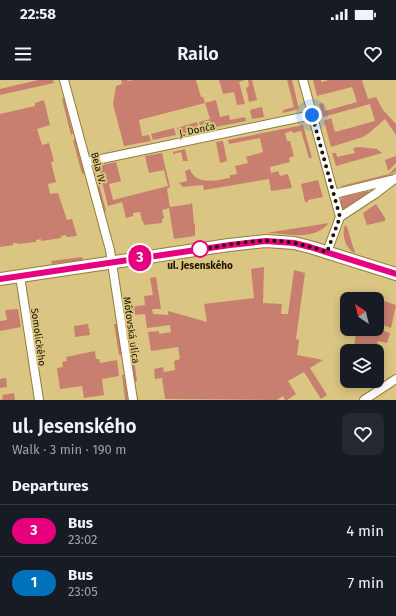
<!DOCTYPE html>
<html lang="en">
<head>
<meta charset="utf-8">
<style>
	body { margin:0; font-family:"Fira Sans",sans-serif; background:#242831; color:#f1f3f6; height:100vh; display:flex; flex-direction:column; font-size:15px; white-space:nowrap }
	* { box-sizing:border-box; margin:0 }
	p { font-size:13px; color:#9ea1a6 }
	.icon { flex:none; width:22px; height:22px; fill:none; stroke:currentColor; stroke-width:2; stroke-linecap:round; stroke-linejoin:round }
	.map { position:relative; height:320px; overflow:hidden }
	.side { display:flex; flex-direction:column; background:#171b24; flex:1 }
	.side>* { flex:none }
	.badge { padding:0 8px; border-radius:13px; font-size:14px; line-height:26px }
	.needle { width:26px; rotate:325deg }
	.fabs { position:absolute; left:340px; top:212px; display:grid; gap:8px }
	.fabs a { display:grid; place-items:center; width:44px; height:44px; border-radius:8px; background:#171b24; box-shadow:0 2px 10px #0003; font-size:20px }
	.you { position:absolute; width:20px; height:20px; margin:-10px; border:3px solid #fff; border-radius:50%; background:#1a73e8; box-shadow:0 0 0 6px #1a73e833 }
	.map>.badge { position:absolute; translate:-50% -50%; box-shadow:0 0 0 2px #fff }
	h2 { padding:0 12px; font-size:15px; line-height:36px }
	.round { display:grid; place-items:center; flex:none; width:42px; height:42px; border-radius:8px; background:#242831 }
	.summary { display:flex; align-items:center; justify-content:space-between; height:68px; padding:0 12px }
	h1 { font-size:19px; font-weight:600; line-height:30px }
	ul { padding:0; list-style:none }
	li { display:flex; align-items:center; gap:12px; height:52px; padding:0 12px; border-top:1px solid #363941 }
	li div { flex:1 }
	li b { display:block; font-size:15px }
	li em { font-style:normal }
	li .badge { min-width:44px; font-weight:700; text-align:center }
	.status { display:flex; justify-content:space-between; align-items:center; height:28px; padding:0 20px; background:#171b24; direction:ltr }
	.status svg { height:11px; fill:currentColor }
	header { display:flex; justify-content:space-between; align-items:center; height:52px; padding:0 12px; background:#171b24; font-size:18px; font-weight:600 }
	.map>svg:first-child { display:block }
	.green { fill:#c97f6f }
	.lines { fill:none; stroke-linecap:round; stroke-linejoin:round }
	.street-casing { stroke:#917d3b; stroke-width:10 }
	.secondary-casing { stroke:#917d3b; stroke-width:14 }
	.street { stroke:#fff; stroke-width:8 }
	.secondary { stroke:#fff; stroke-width:12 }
	.line-casing { stroke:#fff; stroke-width:9 }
	.line { stroke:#e6007e; stroke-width:6 }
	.walk { stroke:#1c1400; stroke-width:4; stroke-dasharray:0 7.2 }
	.stop-dot { fill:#fff; stroke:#e6007e; stroke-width:2 }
	.labels { text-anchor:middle; stroke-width:4; stroke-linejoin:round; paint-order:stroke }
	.street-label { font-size:10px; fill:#1c1400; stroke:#dac582 }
	.stop-label { font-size:10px; font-weight:bold; fill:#1c1400; stroke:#dac582 }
</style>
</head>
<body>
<div class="status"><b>22:58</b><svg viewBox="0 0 49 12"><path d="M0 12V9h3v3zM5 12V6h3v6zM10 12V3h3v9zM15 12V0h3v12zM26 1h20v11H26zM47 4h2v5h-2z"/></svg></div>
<header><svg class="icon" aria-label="menu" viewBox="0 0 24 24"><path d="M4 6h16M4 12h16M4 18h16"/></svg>Railo<svg class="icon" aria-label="heart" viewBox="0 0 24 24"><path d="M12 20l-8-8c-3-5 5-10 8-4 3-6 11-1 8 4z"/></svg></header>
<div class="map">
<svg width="396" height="320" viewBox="0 0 396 320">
	<rect width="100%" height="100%" fill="#dac582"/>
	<path class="green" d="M38 0H53L54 3 0 15V9Z
		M121 0H127L128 1 133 0H196L201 17H203L205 23 216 20 220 37 229 35 230 40 245 37 246 41 201 50 199 42 210 39 205 23 139 40 142 56 149 55 151 61 124 66 113 24 116 6 122 4Z
		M219 0H245L239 2 245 24 237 25 234 12 223 14Z
		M248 0H252L257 20 249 22 246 8 249 6Z
		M287 0H292L299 29 283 33V30L294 27Z
		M313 0H321V2L329 0H362L368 19 376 17 383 30 396 44V55L385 39 369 53 363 57 331 67 324 41 331 38 335 52 375 41 370 24 323 37 319 24 323 23 325 31 357 22 352 7 317 16Z
		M64 18 73 54 71 55 62 19Z
		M44 20 50 45 37 49 42 65 49 63 54 81 51 82 56 102 48 104 50 114 58 113 67 140 72 139 77 156 66 157V155L61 156V158L41 161V159L36 160V162L18 164 17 163H13V165L0 167V34L35 26V23Z
		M262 27 264 37 252 39 250 30Z
		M197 42 199 50 179 55 177 48Z
		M303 45 312 78H309L301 51 293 53 292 51 285 53 287 61H290L294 76 289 78 290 82 270 87 271 93 278 91 280 96 288 94 292 108 271 111 269 99 204 110 203 105 183 107 179 103 187 101 185 91 190 89C195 106 218 100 230 98V95L237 94 235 86 248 83 246 77 263 72 260 58 229 64 228 60Z
		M174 48 176 55 153 60 151 54Z
		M75 59 84 93 82 94 73 60Z
		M223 61 227 81 220 83 216 62Z
		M360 67 377 69 382 73 336 86 332 73H336L337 77 355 73 353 68Z
		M185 69 188 81H183L181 72 173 74V72Z
		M162 73 170 107 167 109 170 127 191 124 192 122 194 144H195V156L174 159 169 128 162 130 164 138 162 139V143L144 145 143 141H142L140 132 133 133V136L126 138 122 122 108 126 98 86 116 82 121 101 109 104 113 120 168 106 164 90 149 93 145 76Z
		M396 76V83L388 91 385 80Z
		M94 85 106 131H104L92 87Z
		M396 87V91L388 96 342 107 341 106 389 94Z
		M318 100 323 117 308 120V122H305L301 104Z
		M368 111 369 112 345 129 342 128 340 122 342 117Z
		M376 124 385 138V141L367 145 363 133Z
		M329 143C313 162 287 153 266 153Z
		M345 145 347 147 355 173C346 170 341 154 345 145Z
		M82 177 83 180 52 184 51 181Z
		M264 187 263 223 282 224 281 234H288L294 190 305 193 296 259 299 260 297 275 323 280 310 288 327 315 321 319 304 292 288 301 296 314 287 320H285L283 316 277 320 165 319 162 298 155 299 154 289 163 287 164 292 175 290 174 281 180 279 178 267 151 271 148 252 159 251V254L171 252 170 245 147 248 145 234 131 235 130 227 145 225 144 216 153 215 150 198 156 197 161 229H152L153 234 168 235V231L207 242 204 224 254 218 251 189Z
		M384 221 396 225 391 248 383 245 381 250 390 253 387 263 378 261 375 271H359L354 270 356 249 373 250 374 249H377V240Z
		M18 229 21 247 0 251V241L7 240 5 230Z
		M127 235 132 265 129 266 124 236Z
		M88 244 90 255 75 257 74 246Z
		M114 244H117L122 275H119Z
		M95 271 96 279H99L100 283 117 280 119 296 102 299 104 315 84 318 82 306 60 309 57 288 63 287 62 282 67 281 66 277Z
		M130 272H133L137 301 134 302Z
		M122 295H124L128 320H125Z
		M6 298 7 307 0 308V299Z
		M14 313 15 320H0L3 319 2 315Z"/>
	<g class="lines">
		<defs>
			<path id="street" d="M64 0 110 170 133 320
				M303 0 340 137 327 172
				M87 82 312 35
				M334 114 391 100
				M340 137 375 114 396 98
				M20 196 39 320
				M364 320 396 299"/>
			<path id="secondary" d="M0 199 229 165 266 161 294 163 310 167 396 194"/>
		</defs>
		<use href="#street" class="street-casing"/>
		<use href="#secondary" class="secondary-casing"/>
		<use href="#street" class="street"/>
		<use href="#secondary" class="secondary"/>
	</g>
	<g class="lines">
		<defs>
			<path id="line" d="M0 199 230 165 266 161 294 163 310 167 396 194"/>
		</defs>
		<use href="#line" class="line-casing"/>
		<use href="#line" class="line"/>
		<path class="walk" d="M200 169 198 170C224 166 252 159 279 161 295 162 311 167 327 172L340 137 312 35"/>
	</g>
	<circle class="stop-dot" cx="200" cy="169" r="8"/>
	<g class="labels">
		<g class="street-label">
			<text transform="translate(197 49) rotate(-12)" y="4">J. Donča</text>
			<text transform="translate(99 88) rotate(75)" y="4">Bela IV.</text>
			<text transform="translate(132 250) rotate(82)" y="4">Môťovská ulica</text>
			<text transform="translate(39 257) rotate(82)" y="4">Somolického</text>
		</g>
		<g class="stop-label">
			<text x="200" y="189">ul. Jesenského</text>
		</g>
	</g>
</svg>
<div class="fabs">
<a><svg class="needle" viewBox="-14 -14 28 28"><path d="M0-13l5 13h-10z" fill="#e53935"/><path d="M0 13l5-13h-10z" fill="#9ea1a6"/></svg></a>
<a><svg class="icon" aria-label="layers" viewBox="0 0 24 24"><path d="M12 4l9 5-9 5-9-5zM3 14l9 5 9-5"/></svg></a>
</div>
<div class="you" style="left:312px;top:35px"></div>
<b class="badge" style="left:140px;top:178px;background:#e6007e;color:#fff">3</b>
</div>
<section class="side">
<div class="summary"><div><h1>ul. Jesenského</h1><p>Walk · 3 min · 190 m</p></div><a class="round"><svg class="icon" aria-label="heart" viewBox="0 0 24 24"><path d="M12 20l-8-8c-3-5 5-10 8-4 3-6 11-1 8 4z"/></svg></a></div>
<h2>Departures</h2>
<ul>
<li><span class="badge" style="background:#e6007e;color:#fff">3</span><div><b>Bus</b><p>23:02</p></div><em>4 min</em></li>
<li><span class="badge" style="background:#0072bc;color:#fff">1</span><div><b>Bus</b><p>23:05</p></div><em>7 min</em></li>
</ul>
</section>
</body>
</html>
